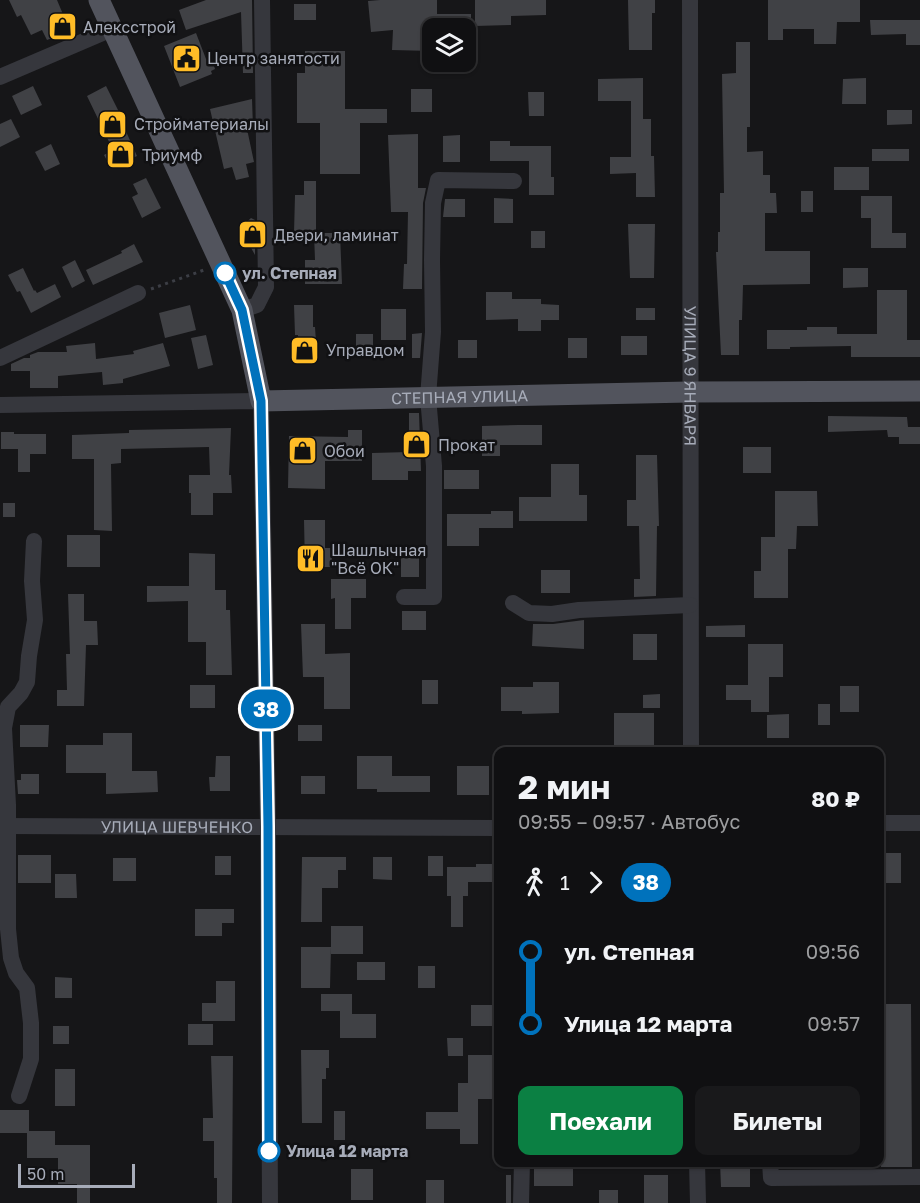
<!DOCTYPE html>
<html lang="ru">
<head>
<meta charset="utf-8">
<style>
	body { margin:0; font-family:"Golos Text",sans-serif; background:#19191b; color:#f1f3f6; height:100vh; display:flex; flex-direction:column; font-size:22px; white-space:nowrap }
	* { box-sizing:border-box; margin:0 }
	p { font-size:20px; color:#9c9d9f }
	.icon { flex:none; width:33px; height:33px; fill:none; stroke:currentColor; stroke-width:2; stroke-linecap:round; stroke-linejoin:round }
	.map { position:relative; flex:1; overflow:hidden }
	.details { position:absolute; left:494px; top:747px; width:390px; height:420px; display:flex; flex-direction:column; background:#101012; border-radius:12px; box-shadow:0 2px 4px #0004,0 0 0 2px #303032 }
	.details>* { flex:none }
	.badge { padding:0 12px; border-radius:20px; font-size:21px; line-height:39px }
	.buttons { position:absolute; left:422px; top:18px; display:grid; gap:12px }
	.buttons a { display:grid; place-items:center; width:54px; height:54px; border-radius:12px; background:#101012; box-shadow:0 2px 4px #0004,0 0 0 2px #303032; font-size:30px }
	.scale { position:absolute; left:18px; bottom:15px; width:117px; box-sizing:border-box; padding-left:6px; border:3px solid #a7acb9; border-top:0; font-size:16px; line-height:21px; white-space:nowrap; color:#a7acb9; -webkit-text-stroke:4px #111113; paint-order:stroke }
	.map>.badge { position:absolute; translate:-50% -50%; box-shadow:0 0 0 3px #fff }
	.legs { display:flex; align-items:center; gap:9px; height:66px; padding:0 24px; font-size:20px }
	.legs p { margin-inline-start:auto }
	.summary { display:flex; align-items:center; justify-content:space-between; height:102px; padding:0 24px }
	h1 { font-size:33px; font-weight:700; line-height:45px }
	.cta { display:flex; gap:12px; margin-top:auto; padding:12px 24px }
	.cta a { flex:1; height:69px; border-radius:12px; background:#0b8043; color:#fff; font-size:24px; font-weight:700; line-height:69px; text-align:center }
	.cta a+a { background:#19191b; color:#f1f3f6 }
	ul { padding:0 24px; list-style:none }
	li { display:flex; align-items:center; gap:21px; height:72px; font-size:22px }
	li i { display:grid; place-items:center; width:9px; height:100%; margin:0 8px; background:currentColor }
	li i::after { content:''; width:15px; height:15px; margin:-8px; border:4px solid; border-radius:50%; background:#101012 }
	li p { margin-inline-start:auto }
	li:first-child i { background:linear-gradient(#0000 50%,currentColor 0) }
	li:last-child i { background:linear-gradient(currentColor 50%,#0000 0) }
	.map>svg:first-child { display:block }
	.building { fill:#404145 }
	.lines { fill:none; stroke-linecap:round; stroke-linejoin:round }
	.path { stroke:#3c3e45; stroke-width:3; stroke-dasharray:3 4.5; stroke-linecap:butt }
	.minor { stroke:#36373d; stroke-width:16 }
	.major { stroke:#52545d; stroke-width:21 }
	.line-1-casing { stroke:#fff; stroke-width:14 }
	.line-1 { stroke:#0072bc; stroke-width:9 }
	.stop-1-dot { fill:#fff; stroke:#0072bc; stroke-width:3 }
	.labels { text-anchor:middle; stroke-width:5; stroke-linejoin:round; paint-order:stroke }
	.poi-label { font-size:16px; fill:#a7acb9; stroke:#111113; text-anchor:start }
	.stop-label { font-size:16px; font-weight:bold; fill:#a7acb9; stroke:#111113; text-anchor:start }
	.street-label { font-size:16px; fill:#a7acb9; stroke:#111113 }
</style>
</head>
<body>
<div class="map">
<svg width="920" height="1203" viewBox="0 0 920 1203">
	<rect width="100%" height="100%" fill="#161618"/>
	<path class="building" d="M9 0H57L70 31 47 40 42 30 31 35 21 15 17 17Z
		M206 0H252L253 73H243L241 12 186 30 179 10Z
		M380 0H437V14H471V28H432V51L392 50 393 30 371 32 368 1Z
		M475 0H546V15L511 16V25L475 26Z
		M628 0H655V13H652V50H629Z
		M768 0H860V22H837L836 44H814V29H783V40H768Z
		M294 4H316V20H294Z
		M870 20H920V45H906V34L871 35Z
		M196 33 206 59 211 57 215 69 211 71 212 74 180 87 164 46Z
		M736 42H750V127H747V152L763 151V175H770V193H776L777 213H765V251H810V284L743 285 742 320H739V355H721L716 252H718V232H720V193H724L722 74 736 73Z
		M305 51H345V109H387V123H360V174H320V123H297V73H305Z
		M643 78V119H651V156H654L655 197H636V173L610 174V157H631V101H598V79Z
		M866 78V104H842L843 79Z
		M33 86 42 105 21 115 12 96Z
		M106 86 126 126 124 127 137 156 111 168 104 155 113 150 87 96Z
		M411 89H432V112H411Z
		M528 92H544V116H529Z
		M252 99 253 127 247 129 254 162 246 164 249 177 236 180 232 167 224 169 210 109Z
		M887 110H912V124L887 125Z
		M11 119 20 137 0 147V124Z
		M418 134V188H426L423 203 422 289H403L404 264H407L408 212H391L388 135Z
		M460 135V162H443V136Z
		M490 141H510V146H551V177H554V195H529V161H490Z
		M51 144 60 164 45 171 35 152Z
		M872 149H909V161H872Z
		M834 167H869V190H834Z
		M146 178 161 208 142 218 132 197 138 194 133 184Z
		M304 181H316V233H294L295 195H304Z
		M801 191H813V212H801Z
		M861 196H892V233H906V248H871V218H861Z
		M494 198 513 199V223H494Z
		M445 199H465V217H443Z
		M251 218 255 220V255L240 228Z
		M628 224H655L654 278H630Z
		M531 231H545V248H531Z
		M314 233H340L342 284H305V260H315Z
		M134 244 143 262 93 285 86 270 122 253 121 251Z
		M75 260 85 281 72 288 62 267Z
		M23 268 34 291 35 290 37 293 55 284 61 297 31 313 20 291 17 292 8 275Z
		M843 268H868V287L843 288Z
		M877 290H907V340H920V357H851V346L790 347V349H767V330H807V327H837V334H877Z
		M486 292H512V299H541V304L559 305V320H541V331H518V319L486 320Z
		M190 305 196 330 165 338 159 313Z
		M294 305H313V327H315L317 357H298V335H295Z
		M636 308H655V320H636Z
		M381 309H406V340H381Z
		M422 333 420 358H412V334Z
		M356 334H373V357H356Z
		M206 335 213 365 198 369 191 338Z
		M621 336H647V355H621Z
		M568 338H587V358H568Z
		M458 340H477V358H458Z
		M95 343 96 359 134 354 133 351 163 343 170 366 123 379V383L103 385 102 372 58 376V388H30V371H11V364L24 358H30V355L38 352H67L66 346Z
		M409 413H419L421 471H408V480H372V453L409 452Z
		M828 416 907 417 908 427H920V444H899V437H888L887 430 828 432Z
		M518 425H542V445H500V456H482V426Z
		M231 428 229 475H231L232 493H213V515H191V493H189V475H210L209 447 121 449V463L111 464 112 531 94 530V459H72V435L129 433V430Z
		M348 430H362V461H325V489L288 488 289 436 348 437Z
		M1 432H14V434H46V454H30V472H18V449H1Z
		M743 447H771V473H743Z
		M636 455H657L659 526H657L656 596 634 597V579H640L639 526H627V500H636Z
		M551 464H579V495H587V521H519V497H551Z
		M444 470H479V489H444Z
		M775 491H817L818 526H797L796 549H788V598H754V571H761V537H775Z
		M3 503H15V517H3Z
		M491 511H513V528H479V546H447V514H491Z
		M304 520H325V548H332V567H305Z
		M67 535H100V567H67Z
		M189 553 215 554V590H226V610H230L232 675H206V642H188V601L147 602V586H189Z
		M401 558H419V577H401Z
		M541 570H570V593H541Z
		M331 579H366V598H351V629H335V598L331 599Z
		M68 594H84V621H97L98 645H86L84 706H57V690H67L66 654H70Z
		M402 611H426V630H402Z
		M584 620V649L532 646 533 624H553Z
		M301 624H325V654L350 653V709H324V677H303Z
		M745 625V637H706V626Z
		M633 634H657V660H633Z
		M748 644H783V677H769V712H751V700H726V685H748Z
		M422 680H438V704H422Z
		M533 682H559V713L522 714V711H501V687H533Z
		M190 685H215V708H190Z
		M840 686H859V712H840Z
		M660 694V708H643V695Z
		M818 704H830V725H818Z
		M614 713H654V752H614Z
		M789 714V738H767V715Z
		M20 725H49L48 747H20Z
		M298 725H322V741H298Z
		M103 733H132V771H157L158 792 106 794V773H66V745H103Z
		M216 756H230V791H210L209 777H215Z
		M357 756H392V776H430V792H377V789H357Z
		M457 766H489V795H457Z
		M21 774H39V794H18L17 780H21Z
		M301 776H325V794H301Z
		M880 853H901V883H880Z
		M18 855H51V883H18Z
		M215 856H231V875H215Z
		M428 856H443V876H428Z
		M302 857H346V870H338V888H322V922H301Z
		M373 857H392V880L373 879Z
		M113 858H136V881H113Z
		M476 864H494V882H468V896H463V927H451V896H447V867H476Z
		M55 874H76L77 898H55Z
		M195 909H234V923H222V936H195Z
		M331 926H363V954H331Z
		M301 947H331L330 988H301Z
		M357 962H385V980H357Z
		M418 966H435V988H418Z
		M55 977 72 978V998H55Z
		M216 981H235V1021H202V1003H216Z
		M321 994H352V1014H376V1038H340V1011H321Z
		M881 1004H911L912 1167H881Z
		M471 1005H492V1026H471Z
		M188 1024H213V1045H188Z
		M53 1026H69V1044H53Z
		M447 1038H463V1056H448Z
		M301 1050H329V1068H326V1079H322V1123H302Z
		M468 1055H492V1099H478V1144H460V1129H426V1112H458V1083H468Z
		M211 1056H233L232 1203H217V1178H214V1141H203V1118H213Z
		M55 1069H75V1106H55Z
		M0 1110H29V1131H55V1145H90V1203H77V1184H58V1158H27V1133H0Z
		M334 1111H345V1140H334Z
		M534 1162H573V1186H534Z
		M720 1162H750V1187H721Z
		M351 1169H373V1200H351Z
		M506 1175H511V1203H506Z
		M644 1175H668V1203H644Z
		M426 1180H444V1203H426Z
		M599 1190H618V1203H599Z"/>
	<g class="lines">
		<path class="path" d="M151 289 204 270"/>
		<g class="minor">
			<path id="s1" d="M690 0 691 752"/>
			<path d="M0 77 112 29"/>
			<path d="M242 310 257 305 266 287 262 0"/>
			<path d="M0 358 138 293"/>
			<path d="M0 405 261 401 268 826 270 1203"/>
			<path d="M404 597H434V466L428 397 433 332 432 260 433 203 438 180 514 181"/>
			<path d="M513 603 529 613 552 614 579 610 690 605"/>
			<path d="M879 823H920"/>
			<path id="s2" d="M0 826 498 828"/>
			<path d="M19 1096 31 1059V1023L27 988 16 973 11 958 8 929V805L4 728 8 707 21 693 27 682 29 656 35 620 32 581 34 541"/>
			<path d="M697 1162 698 1203"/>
			<path d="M770 1162 771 1178 920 1177"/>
			<path d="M521 1203 522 1162"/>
		</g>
		<path class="major" id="s3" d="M99 0 242 310 261 401 689 392 920 391"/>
	</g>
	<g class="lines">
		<defs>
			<path id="line-1" d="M225 273 242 310 261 401 268 826 269 1151"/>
		</defs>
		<use href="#line-1" class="line-1-casing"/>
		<use href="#line-1" class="line-1"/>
	</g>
	<defs>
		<symbol id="shop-square" viewBox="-11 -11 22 22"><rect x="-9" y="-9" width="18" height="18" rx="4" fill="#ffbc27" stroke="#111113"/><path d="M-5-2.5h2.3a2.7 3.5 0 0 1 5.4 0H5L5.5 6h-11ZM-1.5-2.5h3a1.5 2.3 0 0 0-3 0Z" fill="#111"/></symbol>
		<symbol id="civic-square" viewBox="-11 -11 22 22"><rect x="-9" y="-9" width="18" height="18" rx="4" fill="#ffbc27" stroke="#111113"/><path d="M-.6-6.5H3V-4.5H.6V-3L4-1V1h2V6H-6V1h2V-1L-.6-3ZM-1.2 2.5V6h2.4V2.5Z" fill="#111"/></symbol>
		<symbol id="restaurant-square" viewBox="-11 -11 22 22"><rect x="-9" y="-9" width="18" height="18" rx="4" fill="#ffbc27" stroke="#111113"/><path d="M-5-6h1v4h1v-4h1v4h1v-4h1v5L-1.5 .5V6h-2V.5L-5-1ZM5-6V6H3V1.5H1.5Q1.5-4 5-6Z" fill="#111"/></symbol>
	</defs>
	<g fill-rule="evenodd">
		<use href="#shop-square" x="46" y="10" width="33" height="33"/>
		<use href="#civic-square" x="170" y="42" width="33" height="33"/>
		<use href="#shop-square" x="96" y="108" width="33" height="33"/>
		<use href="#shop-square" x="104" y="138" width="33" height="33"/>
		<use href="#shop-square" x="236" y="218" width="33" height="33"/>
		<use href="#shop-square" x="288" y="334" width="33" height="33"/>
		<use href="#shop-square" x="400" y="428" width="33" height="33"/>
		<use href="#shop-square" x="286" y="434" width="33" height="33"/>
		<use href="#restaurant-square" x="294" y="542" width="33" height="33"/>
	</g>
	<g class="stop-1-dot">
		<circle cx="225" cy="273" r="10"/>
		<circle cx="269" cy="1151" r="10"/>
	</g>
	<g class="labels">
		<g class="poi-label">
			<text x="83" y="33">Алексстрой</text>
			<text x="207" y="64">Центр занятости</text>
			<text x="134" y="130">Стройматериалы</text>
			<text x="142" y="161">Триумф</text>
			<text x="274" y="241">Двери, ламинат</text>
			<text x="326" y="356">Управдом</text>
			<text x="438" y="451">Прокат</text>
			<text x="324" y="457">Обои</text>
			<text x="331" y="556">Шашлычная<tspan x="331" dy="18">"Всё ОК"</tspan></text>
		</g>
		<g class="stop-label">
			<text x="242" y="279">ул. Степная</text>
			<text x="286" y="1157">Улица 12 марта</text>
		</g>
		<g class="street-label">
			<text dy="6" stroke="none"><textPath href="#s1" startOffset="376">УЛИЦА 9 ЯНВАРЯ</textPath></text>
			<text dy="6" stroke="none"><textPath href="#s3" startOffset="633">СТЕПНАЯ УЛИЦА</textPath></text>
			<text dy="6" stroke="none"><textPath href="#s2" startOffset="177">УЛИЦА ШЕВЧЕНКО</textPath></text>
		</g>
	</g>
</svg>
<div class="buttons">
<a><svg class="icon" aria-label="layers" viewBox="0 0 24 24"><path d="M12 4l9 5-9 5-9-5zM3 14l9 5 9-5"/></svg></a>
</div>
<div class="scale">50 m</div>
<b class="badge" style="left:266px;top:709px;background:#0072bc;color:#fff">38</b>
<section class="details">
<div class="summary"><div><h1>2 мин</h1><p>09:55 – 09:57 · Автобус</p></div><b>80 ₽</b></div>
<div class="legs"><svg class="icon" aria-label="walk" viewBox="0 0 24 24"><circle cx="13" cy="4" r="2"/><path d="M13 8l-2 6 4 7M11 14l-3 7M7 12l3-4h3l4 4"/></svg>1<svg class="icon" aria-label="forward" viewBox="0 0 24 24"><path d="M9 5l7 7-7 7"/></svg><b class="badge" style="background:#0072bc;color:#fff">38</b></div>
<ul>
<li><i style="color:#0072bc"></i><b>ул. Степная</b><p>09:56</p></li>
<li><i style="color:#0072bc"></i><b>Улица 12 марта</b><p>09:57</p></li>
</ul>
<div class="cta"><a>Поехали</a><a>Билеты</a></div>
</section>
</div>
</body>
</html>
